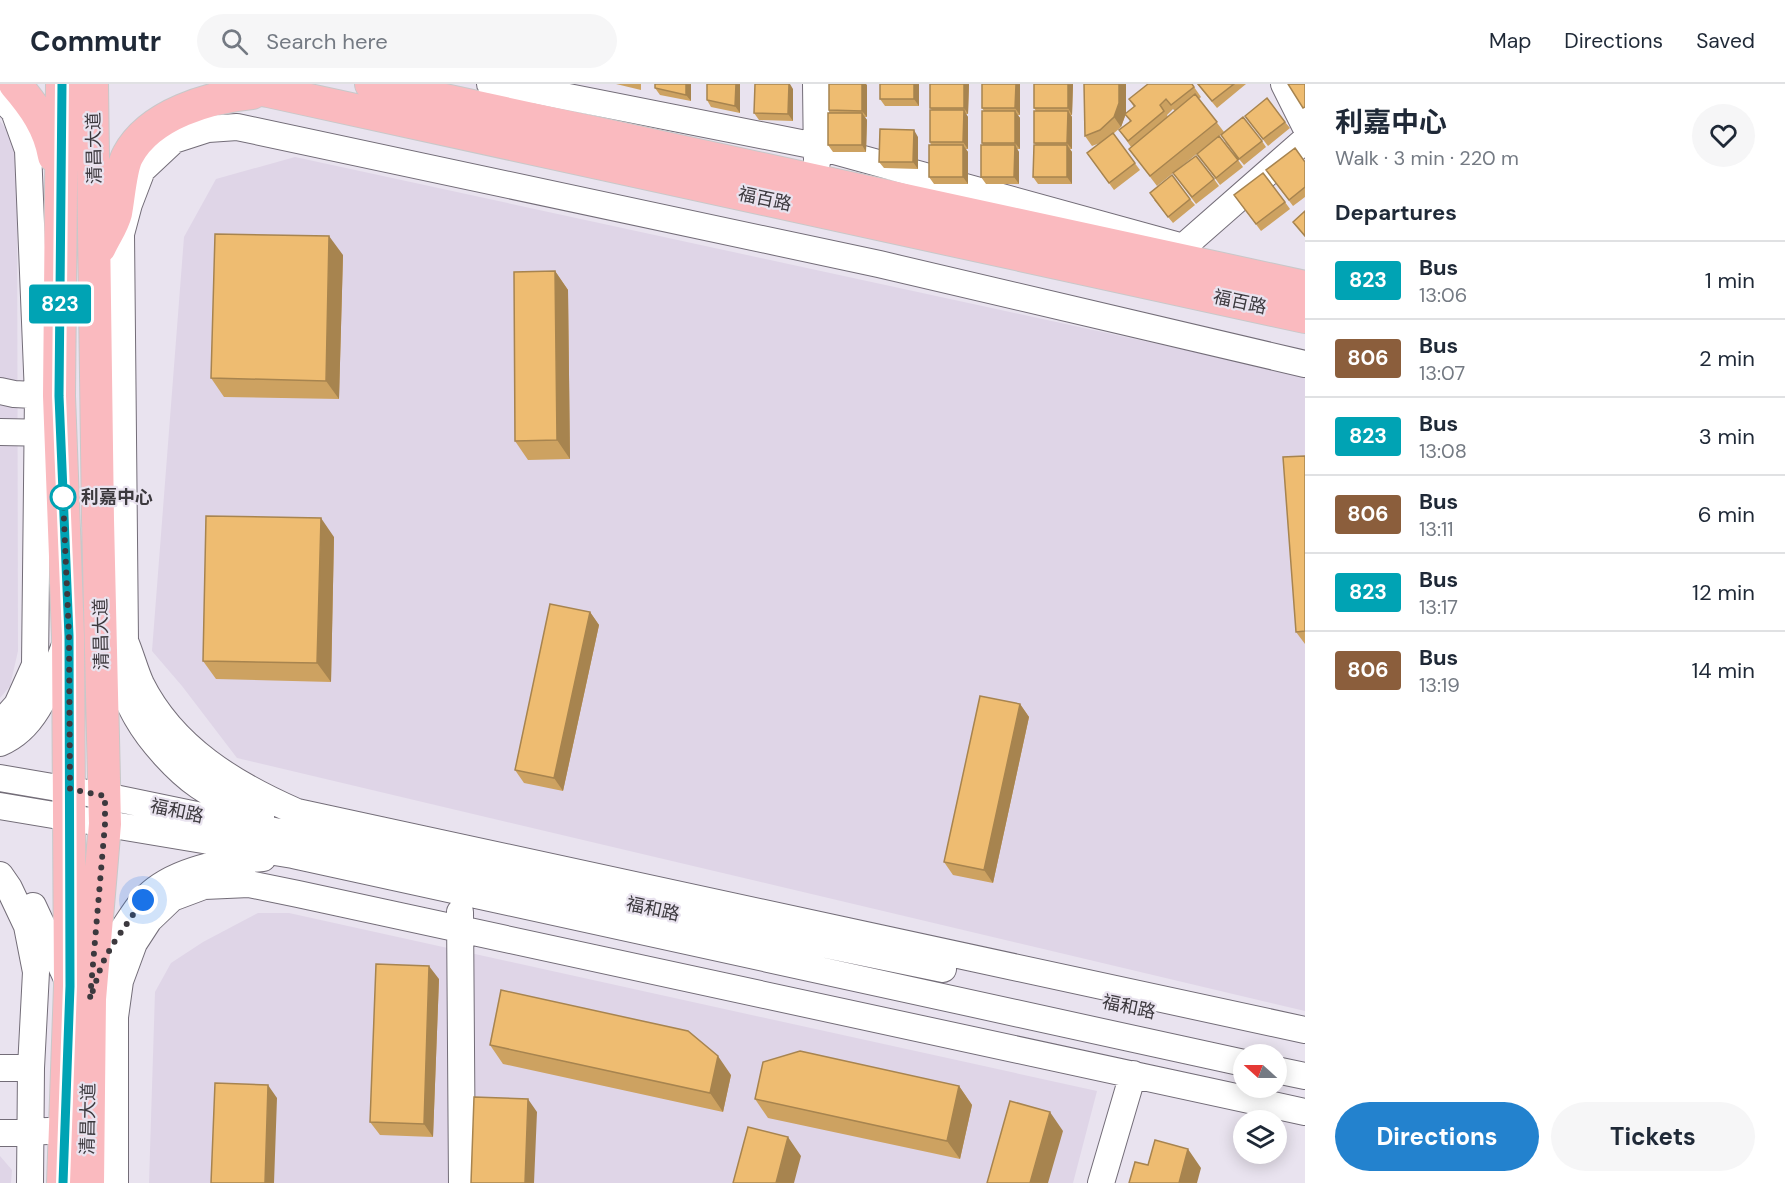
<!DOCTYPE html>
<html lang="en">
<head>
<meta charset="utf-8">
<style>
	body { margin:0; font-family:"DM Sans","Noto Sans SC",sans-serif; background:#f6f6f7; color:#1f2937; height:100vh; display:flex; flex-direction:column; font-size:22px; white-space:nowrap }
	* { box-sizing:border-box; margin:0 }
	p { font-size:20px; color:#747a83 }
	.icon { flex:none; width:33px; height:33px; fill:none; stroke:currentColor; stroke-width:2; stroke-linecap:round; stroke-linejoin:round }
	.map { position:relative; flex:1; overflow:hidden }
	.side { display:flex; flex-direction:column; background:#fff; width:480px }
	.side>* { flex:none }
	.badge { padding:0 12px; border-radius:4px; font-size:21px; line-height:39px }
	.needle { width:39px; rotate:291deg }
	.tools { position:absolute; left:1233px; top:960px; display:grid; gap:12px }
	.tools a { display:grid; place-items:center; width:54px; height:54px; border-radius:50%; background:#fff; box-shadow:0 3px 15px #0003; font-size:30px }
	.you { position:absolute; width:30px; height:30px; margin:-15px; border:4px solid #fff; border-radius:50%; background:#1a73e8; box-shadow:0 0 0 9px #1a73e833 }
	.map>.badge { position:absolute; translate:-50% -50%; box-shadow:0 0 0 3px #fff }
	h2 { padding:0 30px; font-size:22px; line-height:54px }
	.round { display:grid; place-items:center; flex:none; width:63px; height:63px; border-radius:32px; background:#f6f6f7 }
	.summary { display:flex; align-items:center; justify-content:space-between; height:102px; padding:0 30px }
	h1 { font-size:28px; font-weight:700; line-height:45px }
	.button { display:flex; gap:12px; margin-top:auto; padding:12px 30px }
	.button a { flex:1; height:69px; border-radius:36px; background:#2382ce; color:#fff; font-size:24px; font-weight:700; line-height:69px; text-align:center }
	.button a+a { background:#f6f6f7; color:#1f2937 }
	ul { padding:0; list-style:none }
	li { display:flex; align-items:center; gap:18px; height:78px; padding:0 30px; border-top:2px solid #e0e1e3 }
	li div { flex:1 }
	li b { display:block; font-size:22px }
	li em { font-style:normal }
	li .badge { min-width:66px; font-weight:700; text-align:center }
	header { display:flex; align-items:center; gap:36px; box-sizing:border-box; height:84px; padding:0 30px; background:#fff; border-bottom:2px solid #e0e1e3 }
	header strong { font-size:28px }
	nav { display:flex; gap:33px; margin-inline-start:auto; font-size:21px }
	.search { width:420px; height:54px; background:#f6f6f7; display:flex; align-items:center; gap:15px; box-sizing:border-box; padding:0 21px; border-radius:33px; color:#747a83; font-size:22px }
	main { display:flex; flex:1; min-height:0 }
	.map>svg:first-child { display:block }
	.built { fill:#dfd5e7 }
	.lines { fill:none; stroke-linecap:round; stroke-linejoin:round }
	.minor-casing { stroke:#736d78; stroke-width:28 }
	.major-casing { stroke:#c8c8c9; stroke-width:34 }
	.minor { stroke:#fff; stroke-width:26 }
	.major { stroke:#fababf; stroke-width:32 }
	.wall { fill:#cda261; fill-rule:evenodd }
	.shaded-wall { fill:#a7844f }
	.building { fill:#eebc71; stroke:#a7844f; stroke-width:1.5 }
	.line-casing { stroke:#fff; stroke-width:14 }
	.line { stroke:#00a3b4; stroke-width:9 }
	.walk { stroke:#3c393e; stroke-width:6; stroke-dasharray:0 10.8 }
	.stop-dot { fill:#fff; stroke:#00a3b4; stroke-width:3 }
	.labels { text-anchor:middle; stroke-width:4.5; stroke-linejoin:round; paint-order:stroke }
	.street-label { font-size:18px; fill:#3c393e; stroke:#e9e3ef }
	.stop-label { font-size:18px; font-weight:bold; fill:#3c393e; stroke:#e9e3ef; text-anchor:start }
</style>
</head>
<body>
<header>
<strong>Commutr</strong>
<div class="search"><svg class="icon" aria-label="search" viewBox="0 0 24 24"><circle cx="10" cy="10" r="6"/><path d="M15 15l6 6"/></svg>Search here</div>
<nav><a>Map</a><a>Directions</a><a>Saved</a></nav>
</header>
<main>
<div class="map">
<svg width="1305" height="1099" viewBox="0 0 1305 1099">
	<rect width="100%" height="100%" fill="#e9e3ef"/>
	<path class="built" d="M0 37 10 50 17 71 18 567 10 602 0 614Z
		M295 73 1305 292V927L237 674 182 602 152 567 184 153 216 95Z
		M258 829H289L1097 1007 1073 1099H149L155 908 171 879 203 858Z
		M0 1072 12 1086 11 1099H0Z"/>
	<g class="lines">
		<defs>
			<path id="minor" d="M490 0 538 7 816 62 1176 161
				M816 0 817 78
				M1284 0 1305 42
				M0 13 14 27 28 66 38 311 35 581 17 621 0 640
				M1183 163 1305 56
				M1305 280 879 180 237 43 208 45 174 56 142 86 129 120 121 150 125 557C131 571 135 587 141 600 173 664 235 701 297 728L1305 946
				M0 307 14 310 53 312
				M0 348 54 349
				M102 558C115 583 123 610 137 634 150 657 177 687 199 702 218 715 240 724 261 733
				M0 659C39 643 51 596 65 561
				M0 694 105 712 943 885
				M0 722 293 771 1244 979
				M0 791 9 804 27 842 36 888 31 984 30 1099
				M33 822 68 897
				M460 828 462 1099
				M96 897C103 878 112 861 124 844 130 835 136 825 143 817 170 786 224 777 263 774
				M0 984H31
				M1276 986 1305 992
				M0 1049 48 1047
				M115 1099V933L120 897 134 859 149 836 172 814 204 802 249 800 298 810 1305 1028
				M1101 1099 1133 990"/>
			<path id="major" d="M15 0C34 22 49 43 54 72
				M62 0 59 312 68 552 70 902 63 1099
				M225 0 268 7 1305 233
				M371 0 1305 203
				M100 163C105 152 113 141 116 129 119 114 121 83 128 71 150 30 210 13 252 9
				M88 1099 90 915 105 740 98 436 92 0"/>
		</defs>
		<use href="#minor" class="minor-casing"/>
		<use href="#major" class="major-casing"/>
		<use href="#minor" class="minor"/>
		<use href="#major" class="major"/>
	</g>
	<path class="wall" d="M616 0H641V6Z
		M691 0V17L660 11 655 4Z
		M707 0H740V29L711 23 707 16Z
		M880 0H919V22H885L880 15Z
		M969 0 968 30H966L968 33V65H966L968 68V100H934L929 93 931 61 930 58 932 26 930 24Z
		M1020 0V31H1018L1020 34V65H1017L1019 68V100H986L981 93 983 61 982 59 984 27 982 24Z
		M1073 0 1072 31H1071L1072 33V65H1070L1072 68V100H1038L1033 93 1036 61 1034 59 1036 27 1034 24Z
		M1084 0 1126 29V30L1134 23 1129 15 1192 0 1201 13 1199 15 1224 48 1157 102 1129 65 1131 63 1119 46 1130 37 1126 30 1121 43 1113 50 1140 86 1114 106 1087 69 1100 59 1092 62 1085 52ZM1173 25 1175 27 1168 33 1167 31Z
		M1197 0H1246L1217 24Z
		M867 1V33H865L867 36 866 68H833L828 61 830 29 829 26Z
		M793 5V37L759 36 754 29Z
		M1245 32 1285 38 1290 44 1268 62Z
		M918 53V85L884 84 879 78Z
		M1262 57 1266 63 1244 81 1225 58Z
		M1197 70 1238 76 1243 83 1220 101Z
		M1305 78V113L1293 122 1271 93Z
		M1214 95 1219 102 1196 120 1178 96Z
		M1234 111 1285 118 1290 125 1261 147Z
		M1190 115 1195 121 1173 139 1154 116Z
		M343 171 339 315 224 313 211 294Z
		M555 187 568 206 570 375 528 376 515 357Z
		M1305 372V560L1296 548Z
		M334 453 331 598 216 595 203 577Z
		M590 528 599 541 563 707 524 699 515 686Z
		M1020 620 1029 633 993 799 953 791 944 778Z
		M439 895 433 1053 380 1051 370 1038Z
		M490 961 731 991 723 1028 503 980Z
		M959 1002 972 1021 960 1075 768 1034 755 1015Z"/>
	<path class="shaded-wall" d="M686 0H691V17L686 11Z
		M736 0H740V29L735 22Z
		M789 0H790L793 5V37L788 30Z
		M862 0H866L867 1V33L862 27Z
		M914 0H919V22L914 15Z
		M964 0H969L968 30 964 24Z
		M1016 0H1020V31L1015 24Z
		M1068 0H1073L1072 31 1068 24Z
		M1119 0H1126V29L1121 43 1114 33Z
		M964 26 968 33V65L963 58Z
		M1015 27 1020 34V65L1015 59Z
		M1068 27 1072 33V65L1067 59Z
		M862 29 867 36 866 68 862 61Z
		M914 46 918 53V85L913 78Z
		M963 61 968 68V100L963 93Z
		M1015 61 1019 68V100L1014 93Z
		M1067 61 1072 68V100L1067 93Z
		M329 152 343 171 339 315 326 297Z
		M555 187 568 206 570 375 557 356Z
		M321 434 334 453 331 598 317 579Z
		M590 528 599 541 563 707 554 694Z
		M1020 620 1029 633 993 799 984 786Z
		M429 882 439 895 433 1053 424 1040Z
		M718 972 731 991 723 1028 710 1009Z
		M268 1001 277 1014 274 1099H265Z
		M959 1002 972 1021 960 1075 947 1057Z
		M528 1015 537 1028 534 1099H525Z
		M1050 1028 1063 1047 1048 1099H1030Z
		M788 1053 801 1072 794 1099H776Z
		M1188 1065 1201 1084 1197 1099H1179Z"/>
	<path class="building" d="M655 0H686V11L655 4Z
		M707 0H736L735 22 707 16Z
		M755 0H789L788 30 754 29Z
		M829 0H862V27L829 26Z
		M880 0H914V15H880Z
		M930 0H964V24H930Z
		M982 0H1016L1015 24H982Z
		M1034 0H1068V24H1034Z
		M1084 0H1119V19L1114 33 1100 46 1085 52Z
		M1148 0H1192L1194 3 1171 21 1166 15 1160 21 1164 27 1128 57 1119 46 1131 37 1125 30 1135 22 1129 15Z
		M1198 0H1234L1212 17Z
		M1288 0H1305V23L1303 24Z
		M1195 10 1217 38 1150 92 1129 65Z
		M1267 14 1285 38 1263 55 1245 32Z
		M930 26H964L963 58H930Z
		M982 27H1015V59H982Z
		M1034 27H1068L1067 59H1034Z
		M828 29H862V61H828Z
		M1243 33 1262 57 1239 75 1221 51Z
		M880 45 914 46 913 78H879Z
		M1113 49 1135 79 1109 99 1087 69Z
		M1219 52 1238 76 1216 94 1197 70Z
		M929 61H963V93H929Z
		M981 61H1015L1014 93H981Z
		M1034 61H1067V93H1033Z
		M1295 64 1305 78V103L1289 116 1266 86Z
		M1196 72 1214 95 1192 113 1173 89Z
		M1263 89 1285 118 1256 140 1234 111Z
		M1172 91 1190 115 1168 133 1150 109Z
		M1305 127V152L1293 138Z
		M215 150 329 152 326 297 211 294Z
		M555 187 557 356 515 357 514 188Z
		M1305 372V547L1296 548 1283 373Z
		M206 432 321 434 317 579 203 577Z
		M550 520 590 528 554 694 515 686Z
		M980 612 1020 620 984 786 944 778Z
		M376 880 429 882 424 1040 370 1038Z
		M501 906 688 947 718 972 710 1009 490 961Z
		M800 967 959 1002 947 1057 755 1015 763 978Z
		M215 999 268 1001 265 1099H211Z
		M474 1013 528 1015 525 1099H471Z
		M1010 1017 1050 1028 1030 1099H987Z
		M748 1043 788 1053 776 1099H733Z
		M1155 1056 1188 1065 1179 1099H1129L1135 1078 1148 1081Z"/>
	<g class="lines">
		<defs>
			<path id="line" d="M62 0 59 312 69 552 70 902 63 1099"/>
		</defs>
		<use href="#line" class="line-casing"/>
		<use href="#line" class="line"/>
		<path class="walk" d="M63 413 69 552 70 705 105 712V740L90 915 102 880 113 860 143 816"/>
	</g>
	<circle class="stop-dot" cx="63" cy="413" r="12"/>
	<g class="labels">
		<g class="street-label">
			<text transform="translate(94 64) rotate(-91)" y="6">清昌大道</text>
			<text transform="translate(765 115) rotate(12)" y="6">福百路</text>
			<text transform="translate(1240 218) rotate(12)" y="6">福百路</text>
			<text transform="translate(101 550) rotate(-91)" y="6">清昌大道</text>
			<text transform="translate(177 727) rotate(12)" y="6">福和路</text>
			<text transform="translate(653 825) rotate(12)" y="6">福和路</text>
			<text transform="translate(1129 923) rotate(12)" y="6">福和路</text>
			<text transform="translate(88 1035) rotate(-89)" y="6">清昌大道</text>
		</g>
		<g class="stop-label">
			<text x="81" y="419">利嘉中心</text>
		</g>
	</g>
</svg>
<div class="tools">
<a><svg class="needle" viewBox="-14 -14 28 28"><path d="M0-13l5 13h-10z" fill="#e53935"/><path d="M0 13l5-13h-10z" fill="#747a83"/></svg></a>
<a><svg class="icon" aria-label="layers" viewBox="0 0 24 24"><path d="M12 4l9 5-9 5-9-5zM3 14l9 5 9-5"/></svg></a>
</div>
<div class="you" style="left:143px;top:816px"></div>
<b class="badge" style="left:60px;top:220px;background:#00a3b4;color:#fff">823</b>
</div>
<section class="side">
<div class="summary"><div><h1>利嘉中心</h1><p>Walk · 3 min · 220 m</p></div><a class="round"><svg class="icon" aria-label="heart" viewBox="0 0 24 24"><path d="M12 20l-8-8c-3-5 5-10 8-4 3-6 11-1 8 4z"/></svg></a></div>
<h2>Departures</h2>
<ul>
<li><span class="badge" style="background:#00a3b4;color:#fff">823</span><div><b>Bus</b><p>13:06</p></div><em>1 min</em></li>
<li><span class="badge" style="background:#8b5e3c;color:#fff">806</span><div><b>Bus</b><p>13:07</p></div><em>2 min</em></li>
<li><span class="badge" style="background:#00a3b4;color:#fff">823</span><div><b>Bus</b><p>13:08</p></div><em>3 min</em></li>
<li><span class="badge" style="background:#8b5e3c;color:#fff">806</span><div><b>Bus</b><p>13:11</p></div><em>6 min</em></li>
<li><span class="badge" style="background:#00a3b4;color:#fff">823</span><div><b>Bus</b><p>13:17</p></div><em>12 min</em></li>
<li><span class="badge" style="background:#8b5e3c;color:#fff">806</span><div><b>Bus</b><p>13:19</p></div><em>14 min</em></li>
</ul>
<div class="button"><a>Directions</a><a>Tickets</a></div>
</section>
</main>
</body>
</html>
